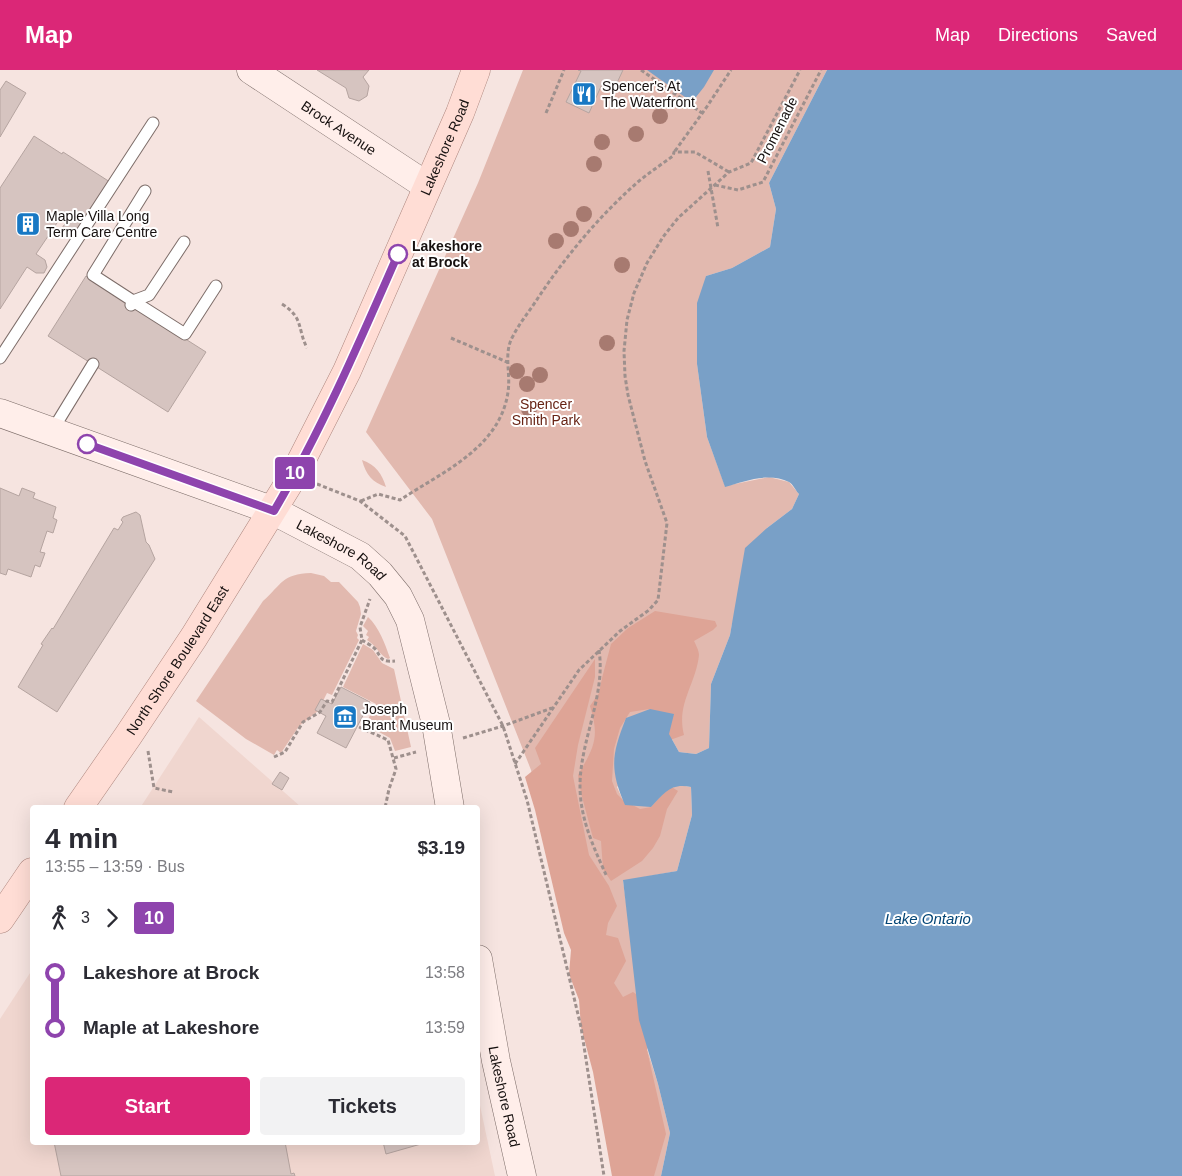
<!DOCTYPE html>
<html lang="en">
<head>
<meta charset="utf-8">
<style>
	body { margin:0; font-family:Helvetica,sans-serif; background:#f2f2f3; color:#2b2b33; height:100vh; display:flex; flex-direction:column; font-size:19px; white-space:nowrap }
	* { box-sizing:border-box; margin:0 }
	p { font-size:16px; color:#7c7c81 }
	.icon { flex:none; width:28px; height:28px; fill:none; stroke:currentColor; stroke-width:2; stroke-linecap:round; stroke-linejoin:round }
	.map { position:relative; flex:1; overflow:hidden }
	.side { position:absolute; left:30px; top:735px; width:450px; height:340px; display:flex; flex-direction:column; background:#fff; border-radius:5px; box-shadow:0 5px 20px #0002 }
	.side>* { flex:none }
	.badge { padding:0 10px; border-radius:4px; font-size:18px; line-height:32px }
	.map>.badge { position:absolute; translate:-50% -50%; box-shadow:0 0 0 2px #fff }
	.legs { display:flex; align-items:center; gap:8px; height:55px; padding:0 15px; font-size:16px }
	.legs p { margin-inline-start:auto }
	.overview { display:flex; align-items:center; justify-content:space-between; height:85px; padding:0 15px }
	h1 { font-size:28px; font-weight:800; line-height:38px }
	.action { display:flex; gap:10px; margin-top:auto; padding:10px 15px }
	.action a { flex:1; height:58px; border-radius:5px; background:#db2777; color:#fff; font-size:20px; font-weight:800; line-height:58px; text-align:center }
	.action a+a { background:#f2f2f3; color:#2b2b33 }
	ul { padding:0 15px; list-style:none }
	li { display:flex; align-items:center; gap:18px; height:55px; font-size:19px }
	li i { display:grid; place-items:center; width:8px; height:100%; margin:0 6px; background:currentColor }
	li i::after { content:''; width:12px; height:12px; margin:-6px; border:4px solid; border-radius:50%; background:#fff }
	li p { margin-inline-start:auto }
	li:first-child i { background:linear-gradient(#0000 50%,currentColor 0) }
	li:last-child i { background:linear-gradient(currentColor 50%,#0000 0) }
	header { display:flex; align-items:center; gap:30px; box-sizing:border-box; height:70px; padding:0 25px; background:#db2777; color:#fff }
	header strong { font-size:24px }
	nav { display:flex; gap:28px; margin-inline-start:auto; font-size:18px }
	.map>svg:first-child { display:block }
	.built { fill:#f0d6cf }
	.green { fill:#e2b9af }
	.forest { fill:#dea496 }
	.water { fill:#79a0c7 }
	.building { fill:#d6c4c0; stroke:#b5a4a0 }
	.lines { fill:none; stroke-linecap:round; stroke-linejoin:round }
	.lane-casing { stroke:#7d6d69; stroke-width:13 }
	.secondary-casing { stroke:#7d6d69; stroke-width:29 }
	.primary-casing { stroke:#ad867e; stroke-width:29 }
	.path { stroke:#9e908d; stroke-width:3; stroke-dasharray:4 2.5; stroke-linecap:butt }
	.lane { stroke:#fff; stroke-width:11 }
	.secondary { stroke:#ffeeea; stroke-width:28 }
	.primary { stroke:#ffddd5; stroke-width:28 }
	.tree { fill:#a77a70 }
	.line-1-casing { stroke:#fff; stroke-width:11 }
	.line-1 { stroke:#8e44ad; stroke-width:8 }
	.stop-1-dot { fill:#fff; stroke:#8e44ad; stroke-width:2.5 }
	.labels { text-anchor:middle; stroke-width:4; stroke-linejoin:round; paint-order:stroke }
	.poi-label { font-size:14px; fill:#16100f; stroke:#fff; text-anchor:start }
	.street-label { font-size:14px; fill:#16100f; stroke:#fff }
	.stop-label { font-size:14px; font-weight:bold; fill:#16100f; stroke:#fff; text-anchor:start }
	.park-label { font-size:14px; fill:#672314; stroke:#fff }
	.water-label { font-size:15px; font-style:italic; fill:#034576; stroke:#fff }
</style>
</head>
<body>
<header>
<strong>Map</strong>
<nav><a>Map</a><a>Directions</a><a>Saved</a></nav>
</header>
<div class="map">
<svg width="1182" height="1106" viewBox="0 0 1182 1106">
	<rect width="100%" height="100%" fill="#f6e4e0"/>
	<path class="built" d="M199 647 301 737 140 738Z
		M32 900V1072H478V1026L495 1106H0V949Z"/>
	<path class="green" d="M523 0H827L769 113 776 139 770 177 732 198 706 206 697 294 707 367 725 416 769 407 789 412 799 424 792 439 767 458 732 554 730 565 711 614 709 678 696 684 679 682 669 664 617 717 625 735 679 715 691 717 692 745 677 801 623 811 647 979 658 1014 670 1063 661 1106H617L592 952 531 700 432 449 366 362 478 113Z
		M362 390C376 395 382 404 386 417 372 412 366 405 362 390Z
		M311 503 324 506 331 512H339L358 532 360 537 361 544 356 561 358 565 357 568 359 570 332 625 327 623 318 641 299 656 281 683 277 680 274 685 246 669 196 631 263 531C282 514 282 504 311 503Z
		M368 547C379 557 385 574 390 588L388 589C380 586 377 576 367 570L369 567 366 565 368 561 363 556Z
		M363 574 373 580 382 593 394 599 411 677 395 681 390 668 368 656 366 653 376 634 343 617Z"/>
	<path class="forest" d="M655 541 715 551 717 556 713 560 694 571C696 575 699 581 699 585 696 614 676 634 684 665L670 670 650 639 630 642 620 658 614 679 612 711 617 724 623 730 640 739 651 737 670 716 678 721 667 739 660 766 653 778 642 791 611 811 603 799 601 771 593 768 581 723 578 705C594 677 600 668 590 636L599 623 602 608 611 574 628 558Z
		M595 589V607L578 675 573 706 589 785 609 816 617 836 608 853 606 865 618 868 626 891 614 913 623 927 633 922 661 941 647 980 666 1064 654 1106H612L593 1002 581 957 579 930 569 904 571 880 564 863 535 740 525 707 541 694 535 678Z"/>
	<path class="water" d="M647 0H714L704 17 692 32Z
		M827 0H1182V1106H661L670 1063 658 1014 639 950 623 810 677 801 692 745 691 717C670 713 665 723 651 737L625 735C609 698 612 684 626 648L650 639 674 644 669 664 679 682 696 684 709 678 711 614 730 565 745 478 767 458 792 439 799 424C796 421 793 414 789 412 769 402 745 411 725 417L707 367 697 294V233L706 206 732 198 770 177 776 139 769 113Z"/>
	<path class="building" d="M317 0H369L363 7 369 16 367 26 359 31 349 28 346 18Z
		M578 0H623L616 15 612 14 611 16 603 12 589 43 566 32 581 1Z
		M6 11 26 23 0 67V20Z
		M34 66 62 84 63 82 110 112 74 166 62 158 67 151 61 147 36 184 45 190 47 197 44 203H36L27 197 0 239V118Z
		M86 206 206 282 168 342 48 266Z
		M0 418 19 426 22 418 35 423 33 428 56 437 53 448 57 450 53 463 47 461 40 482 45 483 40 497 35 495 31 507 8 499 6 505 0 503Z
		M136 442 140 445 146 472 149 475 155 489 57 642 18 617 43 575 41 574 52 558 53 559 114 458 118 460 123 452 121 450 123 447Z
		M341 617 370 632 346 678 317 663 326 646 315 640 321 629 332 634Z
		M280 702 289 708 282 720 272 714Z
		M54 1072H285L291 1104 294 1103 295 1106H61Z
		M383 1072H420L421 1074 386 1084Z"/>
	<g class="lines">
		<defs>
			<path id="lane" d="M133 231 185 264 216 216
				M133 231 149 225 184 172
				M131 235 133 231 93 205 145 121
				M0 288 153 53
				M52 361 93 294"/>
			<g id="secondary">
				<path id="s1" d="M251 0 427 116"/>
				<path id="s2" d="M0 343 274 441 360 486 380 504 398 526 410 550 436 654 450 738"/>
				<path id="s3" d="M478 889 496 991 522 1106"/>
			</g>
			<g id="primary">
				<path id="s4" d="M78 738 128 666 194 567 294 405 347 301 460 43 476 0"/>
				<path d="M0 849 32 802"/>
			</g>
		</defs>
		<use href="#lane" class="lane-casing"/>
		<use href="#secondary" class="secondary-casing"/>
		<use href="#primary" class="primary-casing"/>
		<path class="path" d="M641 0 702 43
			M546 43 564 0
			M675 81 706 38 731 0
			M708 101 718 158
			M715 115 738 120 763 112 821 0
			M282 234C304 248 297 258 307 278
			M451 268 507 292
			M317 414 360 431 405 466 503 656 527 730 581 957 604 1106
			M361 431 378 424 400 430C442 402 500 378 508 322 511 303 503 283 513 266 519 254 528 243 536 231 565 187 599 146 639 111 650 102 662 94 673 86L674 82H695L729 102
			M362 570C366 573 373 576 376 580 382 589 381 592 395 591
			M599 580C606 626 580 670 580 716 580 749 594 778 607 807
			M359 657 388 670 396 699 389 719 385 738
			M463 668 503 656 552 638
			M148 681 154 718 173 722
			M274 687 285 682 303 652 320 642 327 631 332 632 362 570 360 557 370 529
			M394 688 416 682
			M515 694 579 600 620 561 649 540 658 530 667 453 645 391 628 325 625 306 624 281 627 250 634 223 647 193 663 167 678 148 729 102 751 93 800 0"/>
		<use href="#lane" class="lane"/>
		<use href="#secondary" class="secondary"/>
		<use href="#primary" class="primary"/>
	</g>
	<g class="tree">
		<circle cx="660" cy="46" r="8"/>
		<circle cx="636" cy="64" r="8"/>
		<circle cx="602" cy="72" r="8"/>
		<circle cx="594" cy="94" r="8"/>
		<circle cx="584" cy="144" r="8"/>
		<circle cx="571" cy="159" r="8"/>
		<circle cx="556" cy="171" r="8"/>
		<circle cx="622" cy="195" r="8"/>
		<circle cx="607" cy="273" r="8"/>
		<circle cx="517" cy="301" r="8"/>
		<circle cx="540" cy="305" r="8"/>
		<circle cx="527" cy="314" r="8"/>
		<circle cx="529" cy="339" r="8"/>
	</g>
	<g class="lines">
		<defs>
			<path id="line-1" d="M87 374 274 441C322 359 360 271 398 184"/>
		</defs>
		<use href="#line-1" class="line-1-casing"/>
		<use href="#line-1" class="line-1"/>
	</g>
	<defs>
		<symbol id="restaurant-square" viewBox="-11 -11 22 22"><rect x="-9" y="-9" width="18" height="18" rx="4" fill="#1778c4" stroke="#fff"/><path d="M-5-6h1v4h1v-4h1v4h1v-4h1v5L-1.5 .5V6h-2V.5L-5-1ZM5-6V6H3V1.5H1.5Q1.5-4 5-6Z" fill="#fff"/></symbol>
		<symbol id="building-square" viewBox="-11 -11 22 22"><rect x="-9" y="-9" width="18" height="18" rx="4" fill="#1778c4" stroke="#fff"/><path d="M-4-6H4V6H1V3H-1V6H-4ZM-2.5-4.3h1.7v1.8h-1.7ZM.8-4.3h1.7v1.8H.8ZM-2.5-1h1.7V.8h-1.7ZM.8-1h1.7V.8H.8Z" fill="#fff"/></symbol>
		<symbol id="museum-square" viewBox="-11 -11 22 22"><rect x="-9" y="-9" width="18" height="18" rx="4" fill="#1778c4" stroke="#fff"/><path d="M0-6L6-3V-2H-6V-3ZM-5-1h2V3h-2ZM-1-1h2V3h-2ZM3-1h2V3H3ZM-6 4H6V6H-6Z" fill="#fff"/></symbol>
	</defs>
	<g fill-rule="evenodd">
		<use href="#restaurant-square" x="570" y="10" width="28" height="28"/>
		<use href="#building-square" x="14" y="140" width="28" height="28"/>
		<use href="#museum-square" x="331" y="633" width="28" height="28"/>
	</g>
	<g class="stop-1-dot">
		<circle cx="398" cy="184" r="9"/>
		<circle cx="87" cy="374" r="9"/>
	</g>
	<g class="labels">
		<g class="poi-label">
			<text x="602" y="21">Spencer's At<tspan x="602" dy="16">The Waterfront</tspan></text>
			<text x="46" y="151">Maple Villa Long<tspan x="46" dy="16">Term Care Centre</tspan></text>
			<text x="362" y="644">Joseph<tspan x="362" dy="16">Brant Museum</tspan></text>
		</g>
		<g class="street-label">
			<text dy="5" stroke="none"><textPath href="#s1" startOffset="105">Brock Avenue</textPath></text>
			<text transform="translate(777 60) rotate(-63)" y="5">Promenade</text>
			<text dy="5" stroke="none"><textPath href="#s4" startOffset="758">Lakeshore Road</textPath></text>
			<text dy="5" stroke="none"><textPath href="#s2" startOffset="369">Lakeshore Road</textPath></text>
			<text dy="5" stroke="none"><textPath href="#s4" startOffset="178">North Shore Boulevard East</textPath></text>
			<text dy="5" stroke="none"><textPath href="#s3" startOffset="140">Lakeshore Road</textPath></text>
		</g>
		<g class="stop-label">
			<text x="412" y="181">Lakeshore<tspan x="412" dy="16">at Brock</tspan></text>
		</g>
		<g class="park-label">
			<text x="546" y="339">Spencer<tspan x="546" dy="16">Smith Park</tspan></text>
		</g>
		<g class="water-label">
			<text x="928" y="854">Lake Ontario</text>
		</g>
	</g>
</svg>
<b class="badge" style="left:295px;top:403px;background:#8e44ad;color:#fff">10</b>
<section class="side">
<div class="overview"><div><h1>4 min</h1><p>13:55 – 13:59 · Bus</p></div><b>$3.19</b></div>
<div class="legs"><svg class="icon" aria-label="walk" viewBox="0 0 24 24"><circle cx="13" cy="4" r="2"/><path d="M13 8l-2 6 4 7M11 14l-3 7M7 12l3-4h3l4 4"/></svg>3<svg class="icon" aria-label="forward" viewBox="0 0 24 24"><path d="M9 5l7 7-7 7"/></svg><b class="badge" style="background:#8e44ad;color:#fff">10</b></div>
<ul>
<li><i style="color:#8e44ad"></i><b>Lakeshore at Brock</b><p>13:58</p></li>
<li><i style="color:#8e44ad"></i><b>Maple at Lakeshore</b><p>13:59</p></li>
</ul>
<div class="action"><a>Start</a><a>Tickets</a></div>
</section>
</div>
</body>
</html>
